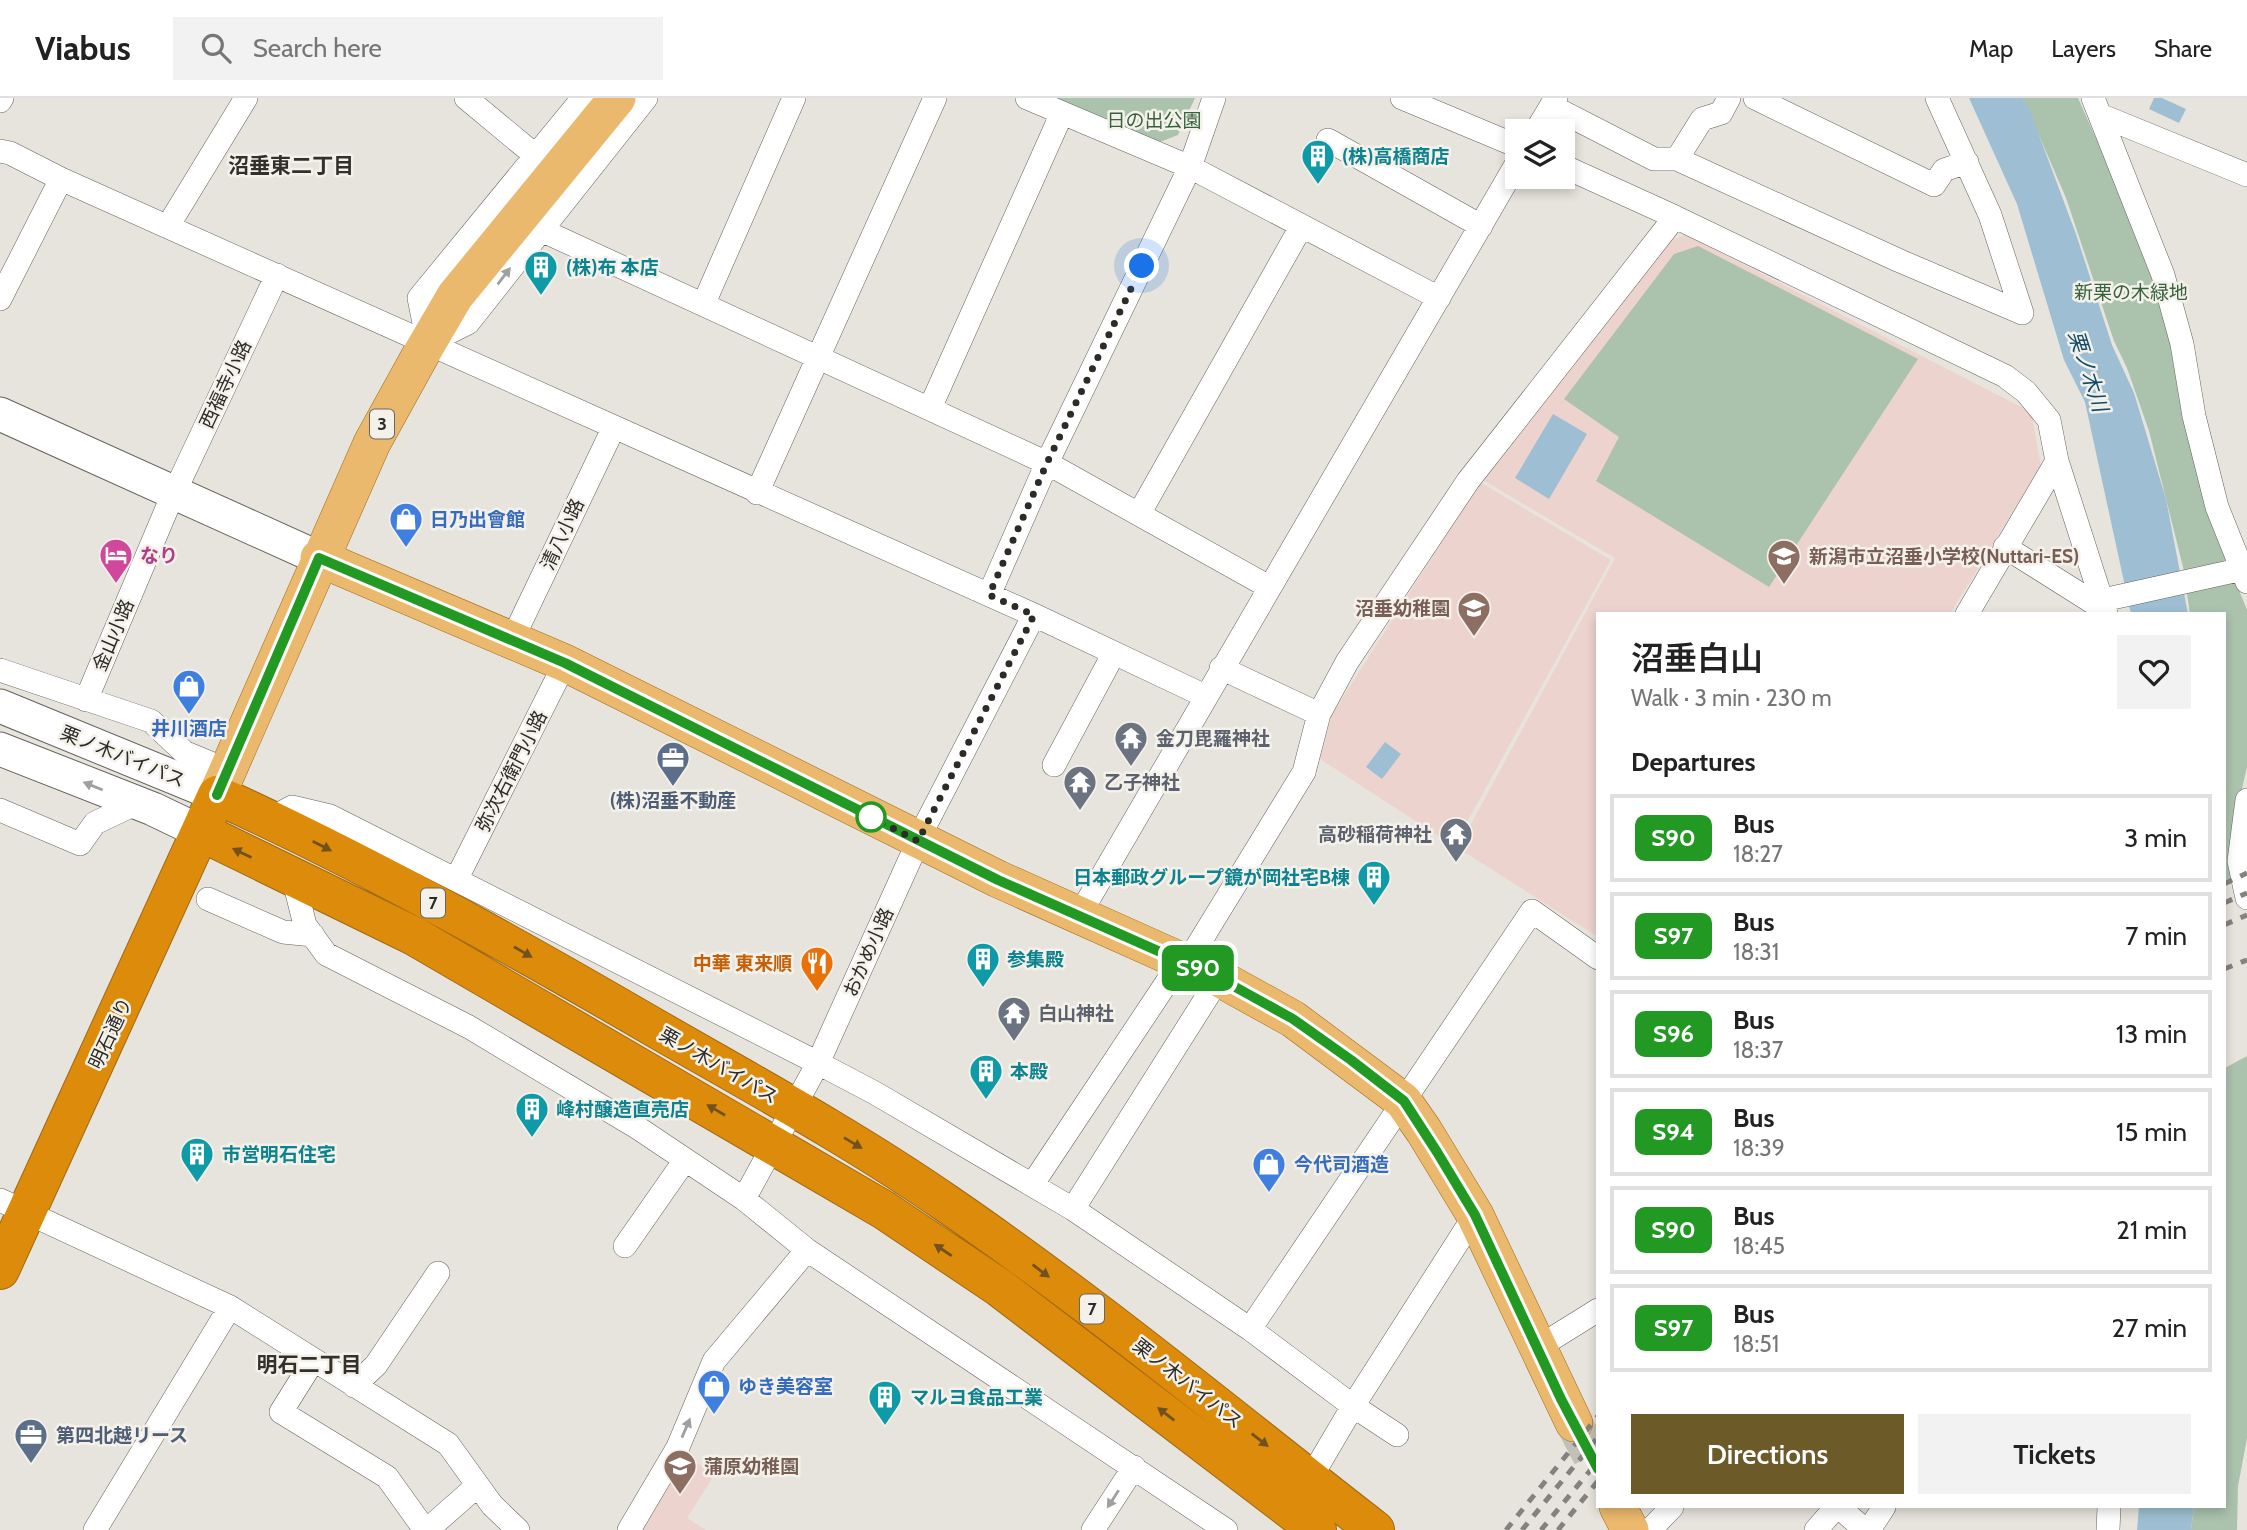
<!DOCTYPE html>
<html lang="en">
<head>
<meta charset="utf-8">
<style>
	body { margin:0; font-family:Cabin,"Noto Sans JP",sans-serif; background:#f2f2f2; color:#222; height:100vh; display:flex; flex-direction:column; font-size:26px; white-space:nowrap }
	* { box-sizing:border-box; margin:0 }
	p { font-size:23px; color:#767676 }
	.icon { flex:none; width:38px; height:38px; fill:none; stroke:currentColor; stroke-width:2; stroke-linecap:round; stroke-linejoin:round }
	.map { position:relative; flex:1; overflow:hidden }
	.details { position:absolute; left:1596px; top:514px; width:630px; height:896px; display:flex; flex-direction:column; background:#fff; border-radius:0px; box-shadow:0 4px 10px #0003 }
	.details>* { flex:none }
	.badge { padding:0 14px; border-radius:10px; font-size:24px; line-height:46px }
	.controls { position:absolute; left:1505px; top:21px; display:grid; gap:14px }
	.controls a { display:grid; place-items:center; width:70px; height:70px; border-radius:0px; background:#fff; box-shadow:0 4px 10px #0003; font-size:35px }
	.you { position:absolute; width:35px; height:35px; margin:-18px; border:5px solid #fff; border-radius:50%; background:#1a73e8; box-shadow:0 0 0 10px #1a73e833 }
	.map>.badge { position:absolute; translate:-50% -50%; box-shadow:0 0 0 4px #fff }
	h2 { padding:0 35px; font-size:26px; line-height:63px }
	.round { display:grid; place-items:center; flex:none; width:74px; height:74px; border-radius:0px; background:#f2f2f2 }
	.headline { display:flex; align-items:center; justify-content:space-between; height:119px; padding:0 35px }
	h1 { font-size:33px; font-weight:600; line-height:52px }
	.primary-button { display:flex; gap:14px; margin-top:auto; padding:14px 35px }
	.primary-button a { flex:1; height:80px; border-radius:0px; background:#6c5a28; color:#fff; font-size:28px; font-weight:600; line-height:80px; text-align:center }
	.primary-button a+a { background:#f2f2f2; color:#222 }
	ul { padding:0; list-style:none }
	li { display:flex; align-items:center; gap:21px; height:88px; margin:0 14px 10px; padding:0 21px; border:4px solid #e0e0e0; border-radius:0px }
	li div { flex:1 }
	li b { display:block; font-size:26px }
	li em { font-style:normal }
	li .badge { min-width:77px; font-weight:700; text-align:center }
	header { display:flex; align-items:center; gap:42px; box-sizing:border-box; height:98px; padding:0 35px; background:#fff; border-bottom:2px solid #e0e0e0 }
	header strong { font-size:33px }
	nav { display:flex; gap:38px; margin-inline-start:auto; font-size:24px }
	.search { width:490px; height:63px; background:#f2f2f2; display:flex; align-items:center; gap:18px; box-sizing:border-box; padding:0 24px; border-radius:0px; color:#767676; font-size:26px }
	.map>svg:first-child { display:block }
	.education { fill:#edd3ce }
	.green { fill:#abc2ad }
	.water { fill:#9ebfd3 }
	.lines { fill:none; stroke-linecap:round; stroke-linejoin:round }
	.primary-tunnel { stroke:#c2bfb9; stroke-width:37; stroke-dasharray:37 18; stroke-linecap:butt }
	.street-casing { stroke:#66635d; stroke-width:24 }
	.secondary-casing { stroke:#66635d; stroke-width:35 }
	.primary-casing { stroke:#9f6915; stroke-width:38 }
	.highway-casing { stroke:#9f6915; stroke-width:40 }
	.street { stroke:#fff; stroke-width:23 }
	.secondary { stroke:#fff; stroke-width:33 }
	.primary { stroke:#ebb96d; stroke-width:37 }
	.highway { stroke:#dd8b0b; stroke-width:38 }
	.rail { stroke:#84827e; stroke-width:5; stroke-dasharray:9 9; stroke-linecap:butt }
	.oneway { fill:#a0a09e }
	.oneway2 { fill:#73511c }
	.line-casing { stroke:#fff; stroke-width:16 }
	.line { stroke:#292; stroke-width:10 }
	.walk { stroke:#2c2b28; stroke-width:7; stroke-dasharray:0 12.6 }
	.stop-dot { fill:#fff; stroke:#292; stroke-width:3.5 }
	.labels { text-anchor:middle; stroke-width:5; stroke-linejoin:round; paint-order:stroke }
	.shield { fill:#f4f1ea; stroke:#686662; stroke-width:2 }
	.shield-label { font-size:18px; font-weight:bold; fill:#2c2b28 }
	.park-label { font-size:19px; fill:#37623e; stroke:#f4f1ea }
	.culture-label { font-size:19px; font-weight:bold; fill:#0d838f; stroke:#f4f1ea; text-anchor:start }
	.street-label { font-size:19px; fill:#2c2b28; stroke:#f4f1ea }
	.shop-label { font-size:19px; font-weight:bold; fill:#366cbe; stroke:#f4f1ea; text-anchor:start }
	.hotel-label { font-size:19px; font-weight:bold; fill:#b23c85; stroke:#f4f1ea; text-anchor:start }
	.education-label { font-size:19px; font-weight:bold; fill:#785e54; stroke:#f4f1ea; text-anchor:start }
	.worship-label { font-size:19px; font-weight:bold; fill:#5b616d; stroke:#f4f1ea; text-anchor:start }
	.service-label { font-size:19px; font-weight:bold; fill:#4e5e75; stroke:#f4f1ea }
	.food-label { font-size:19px; font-weight:bold; fill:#c56008; stroke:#f4f1ea; text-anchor:end }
	.neighbourhood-label { font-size:21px; font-weight:bold; fill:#33302b; stroke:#f4f1ea }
	.water-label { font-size:21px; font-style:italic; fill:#114d6a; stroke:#f4f1ea }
</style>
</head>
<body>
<header>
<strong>Viabus</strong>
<div class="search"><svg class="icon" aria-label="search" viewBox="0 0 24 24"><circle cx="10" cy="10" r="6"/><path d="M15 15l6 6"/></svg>Search here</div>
<nav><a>Map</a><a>Layers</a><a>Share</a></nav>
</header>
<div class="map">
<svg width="2247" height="1432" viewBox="0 0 2247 1432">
	<rect width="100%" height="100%" fill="#e7e4dd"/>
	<path class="education" d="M1686 137 2031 314 2041 368 1950 516H1598V839L1458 750 1615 460 1481 381 1668 143Z
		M1480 384 1611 462 1454 748 1320 661 1331 618Z
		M684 1357 715 1376 687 1420 706 1432H638Z"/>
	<path class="green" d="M1053 0H1195L1178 37 1152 47Z
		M2023 0H2078L2160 184 2219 443 2247 512V669L2236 717 2235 778 2224 783V516H2190L2183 469 2149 333 2127 270 2114 243 2066 100Z
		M1698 148 1918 261 1769 489 1596 383 1619 339 1564 301 1674 156Z
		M2247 958V1340L2238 1388 2237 1432H2191L2194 1409H2224L2225 970Z"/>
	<path class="water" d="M1969 0H2023L2030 13 2076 136 2112 247 2134 295 2166 401 2188 516H2131L2085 304 2064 262 2017 106Z
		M2154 0H2162L2186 11 2179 25 2149 11Z
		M1553 316 1587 336 1549 401 1515 380Z
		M1385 644 1401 656 1382 681 1366 669Z
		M2139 1409H2194L2191 1432H2137Z"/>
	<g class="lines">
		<path class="primary-tunnel" d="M1574 1325 1598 1371"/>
		<defs>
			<path id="street" d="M466 0 536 58
				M583 0 419 200 428 245 468 225 646 0
				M1027 0 1190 69 1439 200
				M1402 0 1517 48
				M1755 0 1934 87 1944 72 1967 64
				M1937 0 1990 117 2022 215
				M2093 0 2163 177 2182 246 2194 318 2217 409 2247 484
				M0 3 2 0
				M1551 8 1654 61H1677L1900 163 2022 215
				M2100 17 2247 77
				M1536 33 1556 0
				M1328 42 1481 128
				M0 53 10 55 61 81 1034 517 1205 598
				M1677 61 1702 21 1721 15 1729 0
				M1563 68 1675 119
				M168 128 246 0
				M539 131 1047 365 1269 489
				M0 201 61 81
				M704 205 794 0
				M930 310 1062 15
				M757 395 935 0
				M1139 416 1301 129
				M2005 449 2105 512
				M989 497 1047 365 1190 69 1214 0
				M2103 502 2243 471
				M1967 516 2057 363
				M512 542 613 331
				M1221 570 1319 616
				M0 572 151 623 184 654 227 672
				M86 602 168 408 277 177
				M1054 667 1114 555
				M2247 702 2239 763 2247 800
				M0 712 80 746 95 725 137 705
				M270 721 292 709 330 718 818 965 926 726 1034 517
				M293 779 305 827 326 856 469 929 638 1030 744 1101 807 1152 1226 1432
				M457 780 565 565
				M208 801 283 834 313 837
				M1080 816 1517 65
				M1187 865 1304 674 1319 616 1347 564 1468 383 1675 119 2005 278 2026 294 2049 322 2057 363 2106 516
				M1032 1087 1173 875
				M744 1101 818 965 875 995 1073 1111 1250 1231 1532 813 1598 860
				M0 1102 230 1209 448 1346 492 1407 518 1432
				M1073 1111 1219 880
				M625 1148 685 1062
				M1250 1231 1353 1308 1310 1381
				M1537 1250 1598 1212
				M313 1263 281 1314 387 1379 425 1432
				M354 1288 376 1267 438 1175
				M1397 1337 1353 1308 1475 1117
				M1839 1409 1865 1432
				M95 1432 230 1209
				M427 1432 477 1388
				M629 1432 678 1349 714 1263 807 1152
				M1093 1432 1134 1369
				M1650 1432 1672 1409
				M1816 1432 1836 1409
				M1869 1432 1884 1409
				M2108 1432 2109 1409"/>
			<path id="secondary" d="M0 316 319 460
				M0 608 217 697
				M0 651 153 711 201 734"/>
			<path id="primary" d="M319 460 565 565 998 781 1219 880 1293 921 1403 1003 1424 1033 1475 1117 1574 1325
				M217 697 372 345 420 258 455 198 617 0
				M1618 1409 1630 1432"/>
			<path id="highway" d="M201 734 414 838 884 1112 1000 1190 1317 1432
				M0 1172 217 697C370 767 516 849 662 934 758 989 855 1042 946 1105 1095 1207 1233 1322 1375 1432"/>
		</defs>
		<use href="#street" class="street-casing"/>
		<use href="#secondary" class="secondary-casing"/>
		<use href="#primary" class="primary-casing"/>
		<use href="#highway" class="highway-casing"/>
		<use href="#street" class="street"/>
		<use href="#secondary" class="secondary"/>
		<use href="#primary" class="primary"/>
		<use href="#highway" class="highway"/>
		<path class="rail" d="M2224 786 2247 775
			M2224 805 2247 795
			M2224 827 2247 817
			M2224 871 2247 862
			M1506 1432 1598 1318
			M1522 1432 1598 1339
			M1541 1432 1598 1363
			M1558 1432 1598 1383"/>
	</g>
	<defs><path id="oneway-solid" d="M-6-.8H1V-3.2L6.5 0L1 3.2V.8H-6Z" transform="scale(1.75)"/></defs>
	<g class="oneway">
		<use href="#oneway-solid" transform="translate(504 178) rotate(-53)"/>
		<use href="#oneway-solid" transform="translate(93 688) rotate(-158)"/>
		<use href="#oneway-solid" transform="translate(686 1330) rotate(-67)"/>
		<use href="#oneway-solid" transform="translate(1113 1401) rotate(123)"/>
	</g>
	<g class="oneway2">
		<use href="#oneway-solid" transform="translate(322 748) rotate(27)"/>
		<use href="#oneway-solid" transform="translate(242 755) rotate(-154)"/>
		<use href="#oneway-solid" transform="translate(523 854) rotate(30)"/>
		<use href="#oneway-solid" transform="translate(716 1012) rotate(-150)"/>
		<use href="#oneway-solid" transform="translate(853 1045) rotate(31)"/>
		<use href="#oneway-solid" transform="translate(943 1152) rotate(-146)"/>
		<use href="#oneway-solid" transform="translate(1041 1173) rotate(37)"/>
		<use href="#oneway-solid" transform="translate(1166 1316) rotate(-142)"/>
		<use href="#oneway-solid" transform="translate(1260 1342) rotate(38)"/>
	</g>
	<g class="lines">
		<defs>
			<path id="line" d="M217 697 319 460 565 565 998 782 1219 880 1293 921 1351 962 1404 1003 1437 1054 1475 1117 1561 1301 1598 1371"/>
		</defs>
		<use href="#line" class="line-casing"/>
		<use href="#line" class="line"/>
		<path class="walk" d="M871 719 918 743 1034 517 989 497 1047 365 1142 168"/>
	</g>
	<defs>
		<symbol id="building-pin" viewBox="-11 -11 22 30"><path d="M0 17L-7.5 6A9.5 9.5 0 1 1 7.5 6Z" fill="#0f9aa8" stroke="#f4f1ea"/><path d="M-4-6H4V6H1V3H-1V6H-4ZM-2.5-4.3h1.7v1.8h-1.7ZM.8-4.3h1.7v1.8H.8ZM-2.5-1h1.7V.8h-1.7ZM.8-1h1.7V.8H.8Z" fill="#fff"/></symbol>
		<symbol id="shop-pin" viewBox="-11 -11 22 30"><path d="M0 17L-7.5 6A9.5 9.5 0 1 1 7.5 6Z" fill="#3f7fe0" stroke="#f4f1ea"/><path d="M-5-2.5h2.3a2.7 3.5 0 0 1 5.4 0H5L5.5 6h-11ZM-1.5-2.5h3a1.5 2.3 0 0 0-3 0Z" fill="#fff"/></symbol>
		<symbol id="hotel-pin" viewBox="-11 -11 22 30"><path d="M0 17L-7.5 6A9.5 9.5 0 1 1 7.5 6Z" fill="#d1479c" stroke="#f4f1ea"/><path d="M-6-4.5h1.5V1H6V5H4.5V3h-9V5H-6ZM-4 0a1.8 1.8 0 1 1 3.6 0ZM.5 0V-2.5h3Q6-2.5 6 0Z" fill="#fff"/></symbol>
		<symbol id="school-pin" viewBox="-11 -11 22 30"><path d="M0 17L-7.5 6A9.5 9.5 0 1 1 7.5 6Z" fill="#8d6e63" stroke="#f4f1ea"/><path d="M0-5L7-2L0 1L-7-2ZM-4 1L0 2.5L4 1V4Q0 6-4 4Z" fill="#fff"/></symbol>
		<symbol id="temple-pin" viewBox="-11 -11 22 30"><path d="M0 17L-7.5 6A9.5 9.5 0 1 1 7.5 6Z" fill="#6b7280" stroke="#f4f1ea"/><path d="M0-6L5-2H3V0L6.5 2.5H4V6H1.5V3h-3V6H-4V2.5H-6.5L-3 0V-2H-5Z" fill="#fff"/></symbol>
		<symbol id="office-pin" viewBox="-11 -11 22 30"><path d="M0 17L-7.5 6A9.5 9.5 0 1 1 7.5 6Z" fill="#5c6f8a" stroke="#f4f1ea"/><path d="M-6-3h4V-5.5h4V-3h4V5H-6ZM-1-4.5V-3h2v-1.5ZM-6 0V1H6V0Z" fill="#fff"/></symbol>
		<symbol id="restaurant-pin" viewBox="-11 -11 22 30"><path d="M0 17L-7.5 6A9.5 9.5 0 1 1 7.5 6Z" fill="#e8710a" stroke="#f4f1ea"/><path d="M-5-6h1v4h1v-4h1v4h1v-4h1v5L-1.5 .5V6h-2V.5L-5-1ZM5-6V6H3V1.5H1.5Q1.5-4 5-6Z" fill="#fff"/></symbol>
	</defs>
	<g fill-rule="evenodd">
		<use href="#building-pin" x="1299" y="39" width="38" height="52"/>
		<use href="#building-pin" x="522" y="150" width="38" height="52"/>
		<use href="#shop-pin" x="387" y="402" width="38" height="52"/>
		<use href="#hotel-pin" x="97" y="438" width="38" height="52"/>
		<use href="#school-pin" x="1765" y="439" width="38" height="52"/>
		<use href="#school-pin" x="1455" y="491" width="38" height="52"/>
		<use href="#shop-pin" x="170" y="569" width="38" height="52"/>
		<use href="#temple-pin" x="1112" y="621" width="38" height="52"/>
		<use href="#office-pin" x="654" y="641" width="38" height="52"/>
		<use href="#temple-pin" x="1061" y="665" width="38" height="52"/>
		<use href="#temple-pin" x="1437" y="717" width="38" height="52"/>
		<use href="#building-pin" x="1355" y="760" width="38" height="52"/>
		<use href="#building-pin" x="964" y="842" width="38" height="52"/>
		<use href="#restaurant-pin" x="798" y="846" width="38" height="52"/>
		<use href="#temple-pin" x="995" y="896" width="38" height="52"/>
		<use href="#building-pin" x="967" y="954" width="38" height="52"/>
		<use href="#building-pin" x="513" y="992" width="38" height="52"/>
		<use href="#building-pin" x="178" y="1037" width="38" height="52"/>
		<use href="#shop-pin" x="1250" y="1047" width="38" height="52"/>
		<use href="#shop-pin" x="695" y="1269" width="38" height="52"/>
		<use href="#building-pin" x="866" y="1280" width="38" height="52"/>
		<use href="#office-pin" x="12" y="1318" width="38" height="52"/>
		<use href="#school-pin" x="661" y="1349" width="38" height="52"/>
	</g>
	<circle class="stop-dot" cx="871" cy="719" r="14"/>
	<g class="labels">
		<g class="shield">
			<rect x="370" y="311.5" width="24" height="29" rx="5"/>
			<rect x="421" y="790.5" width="24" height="29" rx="5"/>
			<rect x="1080" y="1196.5" width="24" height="29" rx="5"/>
		</g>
		<g class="shield-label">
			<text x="382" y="332">3</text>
			<text x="433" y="811">7</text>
			<text x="1092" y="1217">7</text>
		</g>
		<g class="park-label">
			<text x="1154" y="29">日の出公園</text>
			<text x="2131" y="201">新栗の木緑地</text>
		</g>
		<g class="culture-label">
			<text x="1342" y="65">(株)高橋商店</text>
			<text x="566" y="176">(株)布 本店</text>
			<text x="1350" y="786" text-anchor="end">日本郵政グループ鏡が岡社宅B棟</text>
			<text x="1007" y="868">参集殿</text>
			<text x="1010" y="980">本殿</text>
			<text x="556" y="1018">峰村醸造直売店</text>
			<text x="222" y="1063">市営明石住宅</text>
			<text x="910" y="1306">マルヨ食品工業</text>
		</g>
		<g class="street-label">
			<text transform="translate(225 286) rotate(-65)" y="7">西福寺小路</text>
			<text transform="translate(562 436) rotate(-65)" y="7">清八小路</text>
			<text transform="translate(113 537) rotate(-67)" y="7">金山小路</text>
			<text transform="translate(123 658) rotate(22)" y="7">栗ノ木バイパス</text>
			<text transform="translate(511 673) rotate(-63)" y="7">弥次右衛門小路</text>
			<text transform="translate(868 854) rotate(-66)" y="7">おかめ小路</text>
			<text transform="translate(110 935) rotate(-65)" y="7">明石通り</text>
			<text transform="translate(719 967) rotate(30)" y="7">栗ノ木バイパス</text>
			<text transform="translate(1188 1285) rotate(38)" y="7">栗ノ木バイパス</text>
		</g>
		<g class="shop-label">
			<text x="430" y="428">日乃出會館</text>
			<text x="189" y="637" text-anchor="middle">井川酒店</text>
			<text x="1294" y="1073">今代司酒造</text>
			<text x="738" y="1295">ゆき美容室</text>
		</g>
		<g class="hotel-label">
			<text x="140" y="464">なり</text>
		</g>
		<g class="education-label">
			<text x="1809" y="465">新潟市立沼垂小学校(Nuttari-ES)</text>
			<text x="1450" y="517" text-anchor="end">沼垂幼稚園</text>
			<text x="704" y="1375">蒲原幼稚園</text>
		</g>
		<g class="worship-label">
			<text x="1156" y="647">金刀毘羅神社</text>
			<text x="1104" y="691">乙子神社</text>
			<text x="1432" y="743" text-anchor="end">高砂稲荷神社</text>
			<text x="1038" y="922">白山神社</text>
		</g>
		<g class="service-label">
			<text x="673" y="709">(株)沼垂不動産</text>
			<text x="56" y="1344" text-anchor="start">第四北越リース</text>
		</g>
		<g class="food-label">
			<text x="792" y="872">中華 東来順</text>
		</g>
		<g class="neighbourhood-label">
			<text x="291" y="75">沼垂東二丁目</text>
			<text x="309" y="1274">明石二丁目</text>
		</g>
		<g class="water-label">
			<text transform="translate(2088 273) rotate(72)" y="7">栗ノ木川</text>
		</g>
	</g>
</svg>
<div class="controls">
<a><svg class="icon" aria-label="layers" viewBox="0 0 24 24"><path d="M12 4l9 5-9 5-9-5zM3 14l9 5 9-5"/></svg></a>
</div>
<div class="you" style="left:1142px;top:168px"></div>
<b class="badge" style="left:1198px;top:870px;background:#292;color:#fff">S90</b>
<section class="details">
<div class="headline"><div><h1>沼垂白山</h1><p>Walk · 3 min · 230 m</p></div><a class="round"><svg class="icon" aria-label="heart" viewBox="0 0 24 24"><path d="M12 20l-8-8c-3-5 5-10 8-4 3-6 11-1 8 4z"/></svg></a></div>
<h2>Departures</h2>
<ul>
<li><span class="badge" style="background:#292;color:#fff">S90</span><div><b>Bus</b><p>18:27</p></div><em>3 min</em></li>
<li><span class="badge" style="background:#292;color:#fff">S97</span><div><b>Bus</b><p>18:31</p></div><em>7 min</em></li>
<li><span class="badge" style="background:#292;color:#fff">S96</span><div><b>Bus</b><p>18:37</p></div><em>13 min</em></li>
<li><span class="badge" style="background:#292;color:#fff">S94</span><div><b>Bus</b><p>18:39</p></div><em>15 min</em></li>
<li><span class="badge" style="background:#292;color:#fff">S90</span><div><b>Bus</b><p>18:45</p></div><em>21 min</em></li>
<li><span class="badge" style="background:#292;color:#fff">S97</span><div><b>Bus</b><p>18:51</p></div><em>27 min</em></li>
</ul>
<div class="primary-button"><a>Directions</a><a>Tickets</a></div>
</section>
</div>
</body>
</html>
